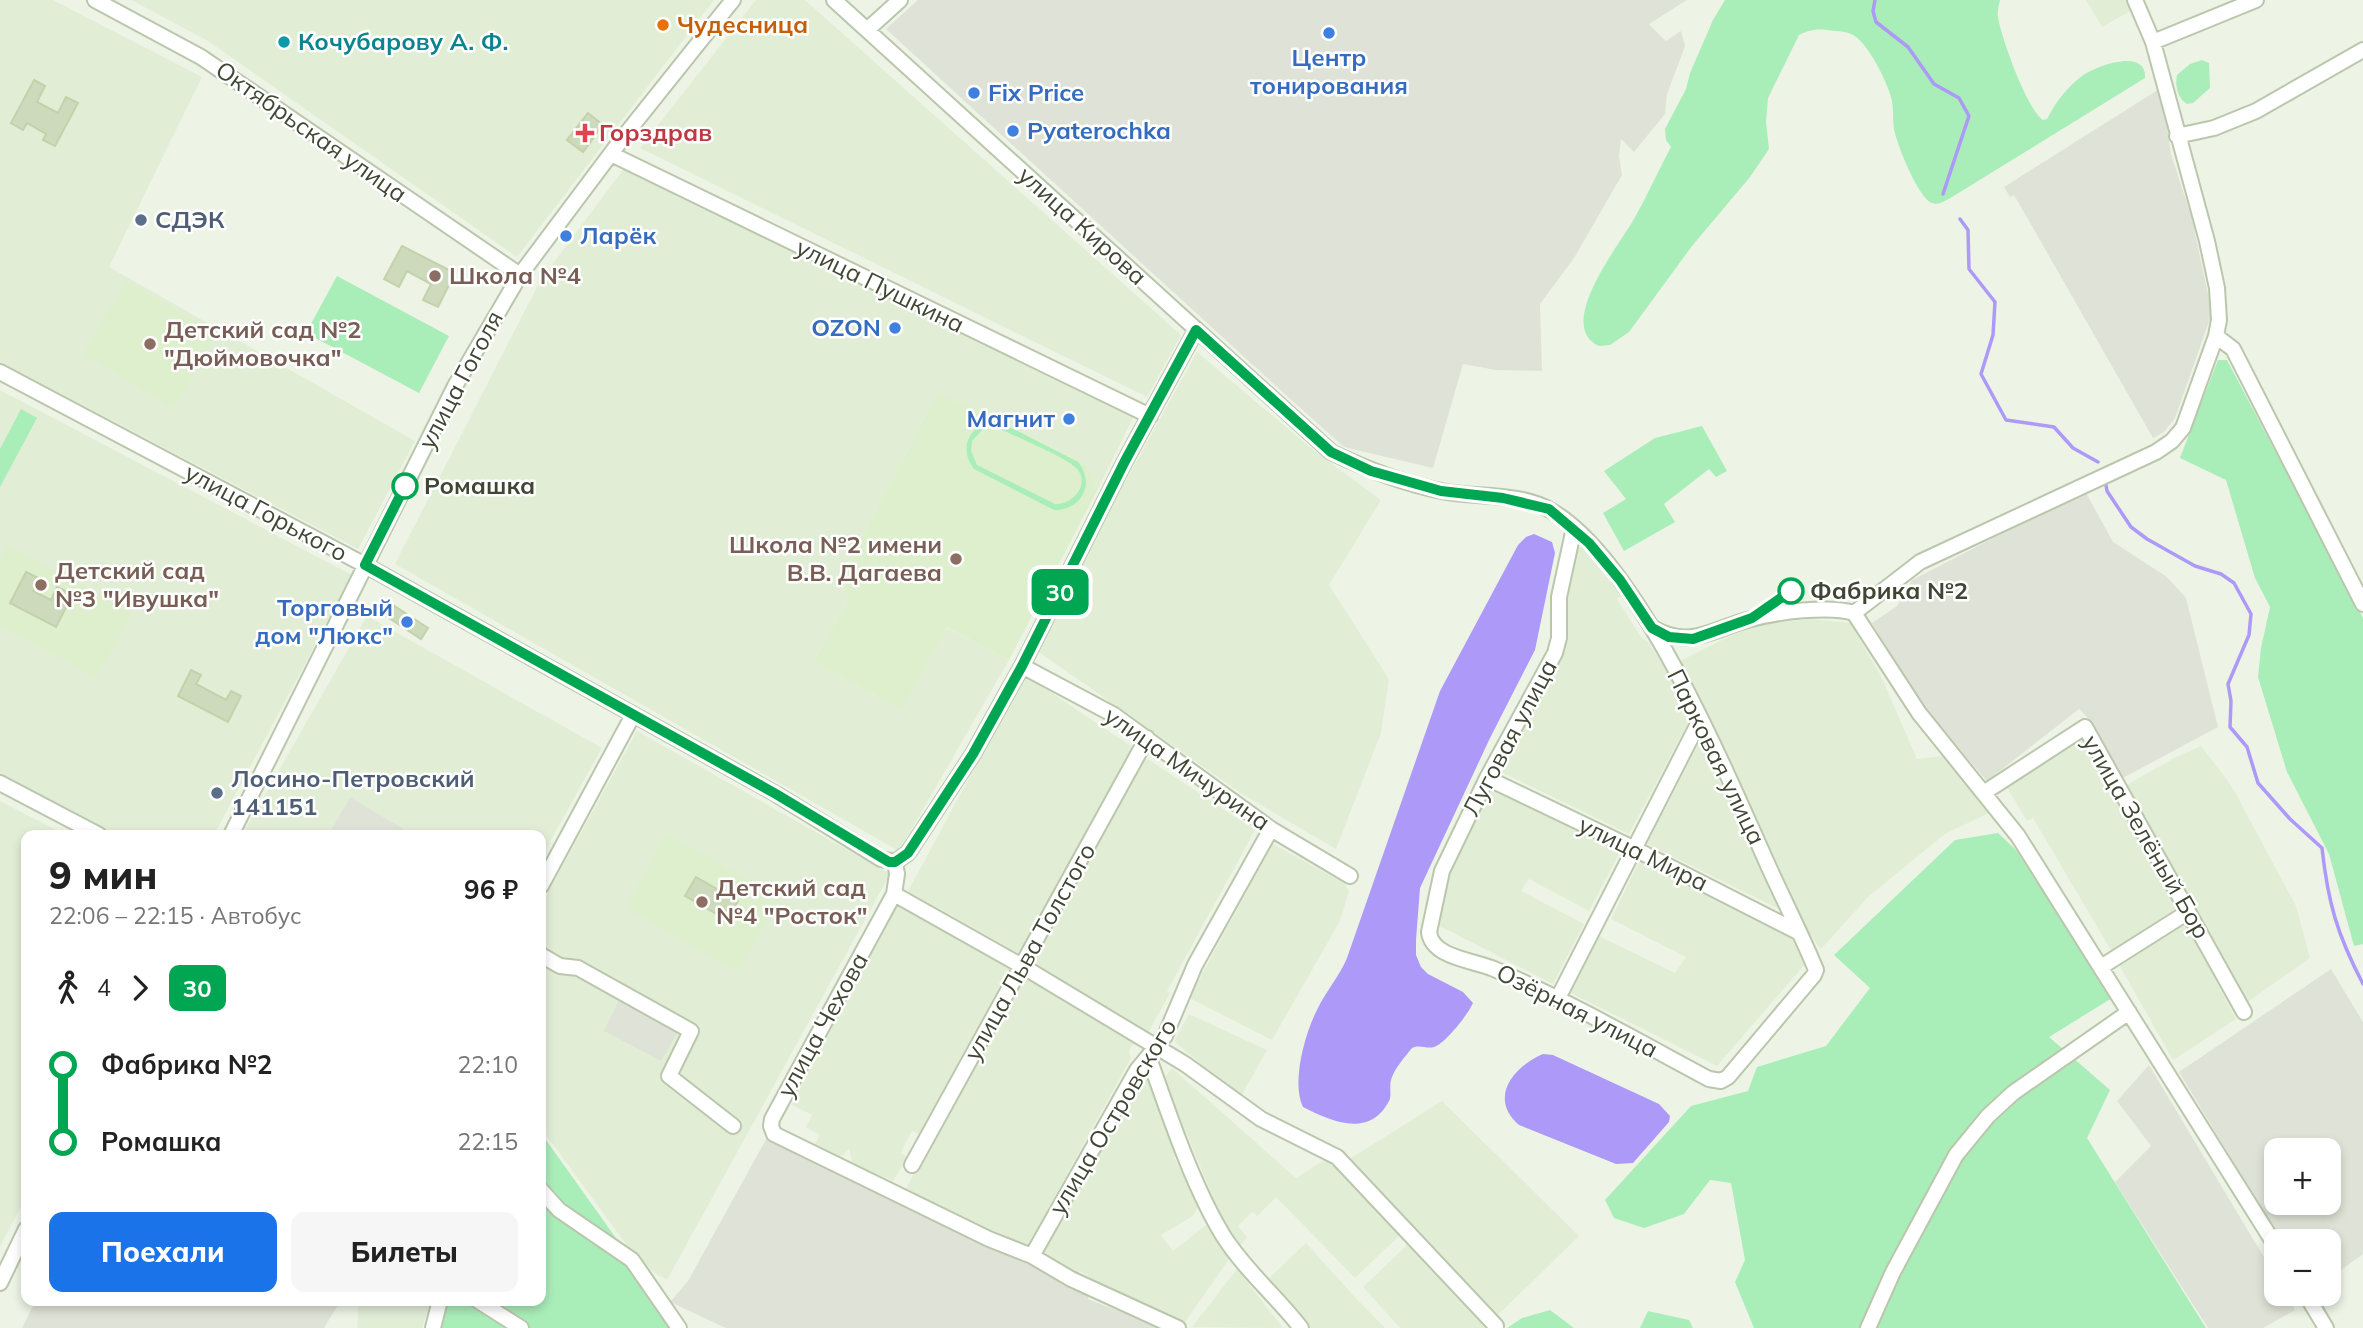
<!DOCTYPE html>
<html lang="ru">
<head>
<meta charset="utf-8">
<style>
	body { margin:0; font-family:Mulish,sans-serif; background:#f6f6f6; color:#222; height:100vh; display:flex; flex-direction:column; font-size:26px; white-space:nowrap }
	* { box-sizing:border-box; margin:0 }
	p { font-size:23px; color:#767676 }
	.icon { flex:none; width:38px; height:38px; fill:none; stroke:currentColor; stroke-width:2; stroke-linecap:round; stroke-linejoin:round }
	.map { position:relative; flex:1; overflow:hidden }
	.sheet { position:absolute; left:21px; top:830px; width:525px; height:476px; display:flex; flex-direction:column; background:#fff; border-radius:14px; box-shadow:0 4px 10px #0003 }
	.sheet>* { flex:none }
	.badge { padding:0 14px; border-radius:10px; font-size:24px; line-height:46px }
	.controls { position:absolute; left:2264px; top:1138px; display:grid; gap:14px }
	.controls a { display:grid; place-items:center; width:77px; height:77px; border-radius:14px; background:#fff; box-shadow:0 4px 10px #0003; font-size:35px }
	.map>.badge { position:absolute; translate:-50% -50%; box-shadow:0 0 0 4px #fff }
	.legs { display:flex; align-items:center; gap:10px; height:77px; padding:0 28px; font-size:23px }
	.legs p { margin-inline-start:auto }
	.head { display:flex; align-items:center; justify-content:space-between; height:119px; padding:0 28px }
	h1 { font-size:38px; font-weight:800; line-height:52px }
	.cta { display:flex; gap:14px; margin-top:auto; padding:14px 28px }
	.cta a { flex:1; height:80px; border-radius:14px; background:#1a73e8; color:#fff; font-size:28px; font-weight:800; line-height:80px; text-align:center }
	.cta a+a { background:#f6f6f6; color:#222 }
	ul { padding:0 28px; list-style:none }
	li { display:flex; align-items:center; gap:24px; height:77px; font-size:26px }
	li i { display:grid; place-items:center; width:10px; height:100%; margin:0 9px; background:currentColor }
	li i::after { content:''; width:18px; height:18px; margin:-9px; border:5px solid; border-radius:50%; background:#fff }
	li p { margin-inline-start:auto }
	li:first-child i { background:linear-gradient(#0000 50%,currentColor 0) }
	li:last-child i { background:linear-gradient(currentColor 50%,#0000 0) }
	.map>svg:first-child { display:block }
	.residential { fill:#e2edd6 }
	.industrial { fill:#dfe3d7; fill-rule:evenodd }
	.education { fill:#deefcd }
	.green { fill:#a9edb9; fill-rule:evenodd }
	.water { fill:#ad9af8 }
	.lines { fill:none; stroke-linecap:round; stroke-linejoin:round }
	.stream { stroke:#ad9af8; stroke-width:3.5 }
	.building { fill:#cedabc; stroke:#c3d2ab; stroke-width:2 }
	.minor-casing { stroke:#bac7ac; stroke-width:18 }
	.minor { stroke:#fff; stroke-width:14 }
	.line-1-casing { stroke:#fff; stroke-width:16 }
	.line-1 { stroke:#00a651; stroke-width:10 }
	.food-dot { fill:#e8710a; stroke:#fff; stroke-width:2.5 }
	.shop-dot { fill:#3f7fe0; stroke:#fff; stroke-width:2.5 }
	.culture-dot { fill:#0f9aa8; stroke:#fff; stroke-width:2.5 }
	.health-dot { fill:#e0444e; stroke:#fff; stroke-width:2.5 }
	.service-dot { fill:#5c6f8a; stroke:#fff; stroke-width:2.5 }
	.education-dot { fill:#8d6e63; stroke:#fff; stroke-width:2.5 }
	.stop-1-dot { fill:#fff; stroke:#00a651; stroke-width:3.5 }
	.labels { text-anchor:middle; stroke-width:5; stroke-linejoin:round; paint-order:stroke }
	.food-label { font-size:24px; font-weight:bold; fill:#c56008; stroke:#fff; text-anchor:start }
	.culture-label { font-size:24px; font-weight:bold; fill:#0d838f; stroke:#fff; text-anchor:start }
	.shop-label { font-size:24px; font-weight:bold; fill:#366cbe; stroke:#fff; text-anchor:start }
	.street-label { font-size:24px; fill:#3f4734; stroke:#fff }
	.health-label { font-size:24px; font-weight:bold; fill:#be3a42; stroke:#fff; text-anchor:start }
	.service-label { font-size:24px; font-weight:bold; fill:#4e5e75; stroke:#fff; text-anchor:start }
	.education-label { font-size:24px; font-weight:bold; fill:#785e54; stroke:#fff; text-anchor:start }
	.stop-label { font-size:24px; font-weight:bold; fill:#3f4734; stroke:#fff; text-anchor:start }
</style>
</head>
<body>
<div class="map">
<svg width="2363" height="1328" viewBox="0 0 2363 1328">
	<rect width="100%" height="100%" fill="#edf4e5"/>
	<path class="residential" d="M0 0H53L202 77 109 267 415 441 358 549 0 362Z
		M131 0H714L517 257 208 41Z
		M756 0H805L1181 335 1147 397 640 148Z
		M2086 0H2127L2132 10 2102 27Z
		M625 167 1134 416 1098 489 1086 464 938 392 842 575 848 600 813 662 902 710 945 627 1009 660 899 851 395 564 540 281Z
		M1197 352 1312 449 1381 500 1329 585 1389 679 1381 733 1336 849 1242 794 1033 648Z
		M0 390 352 575 214 835H116L0 774Z
		M1584 547 1621 596 1617 599 1641 637 1648 642 1666 670 1691 717 1629 834 1497 770 1566 643 1562 606 1575 548Z
		M367 616 602 748 541 858V835H414L350 797 328 835H242Z
		M1811 619 1850 623 1880 674 1917 759 1943 756 1991 812 1945 834 1869 896 1821 949 1805 928 1678 662 1752 625Z
		M1025 675 1134 748 1018 953 908 891Z
		M637 731 890 874 667 1280 641 1265 541 1128V905Z
		M2080 737 2181 912 2112 952 2033 818 2027 821 2005 784Z
		M1700 741 1783 911 1647 844Z
		M2201 746 2231 785 2296 906 2310 958 2246 1003 2125 786 2174 758Z
		M1143 756 1255 830 1167 991 1170 993 1148 1033 1030 962Z
		M1485 784 1620 852 1589 911 1529 879 1521 891 1584 924 1553 984 1434 923 1439 884Z
		M0 801 66 835H26V1197L0 1247Z
		M1273 844 1344 883 1349 891 1340 921 1272 1040 1189 998Z
		M1640 860 1793 937 1807 962 1717 1066 1567 991 1599 936 1675 973 1686 957 1611 919Z
		M895 905 1010 967 919 1134 912 1131 901 1152 907 1158 893 1181 853 1164 849 1149 841 1157 815 1144 820 1135 806 1127 812 1115 792 1105 809 1070 806 1068Z
		M2184 921 2236 1019 2173 1060 2117 961Z
		M1025 976 1135 1041 1129 1051 1131 1058 1027 1247 952 1214 906 1188Z
		M1189 1014 1267 1050 1240 1098 1174 1041Z
		M1172 1068 1296 1178 1329 1157 1402 1233 1355 1278 1276 1197 1257 1216 1252 1212 1238 1226 1247 1237 1240 1246 1222 1219 1164 1079Z
		M1146 1073 1178 1150 1174 1158 1200 1203 1193 1216 1161 1235 1173 1251 1206 1225 1230 1258 1185 1322 1109 1290 1080 1271 1076 1277 1041 1253 1112 1129 1116 1130 1122 1118 1119 1117Z
		M1442 1101 1579 1236 1496 1317 1348 1160Z
		M1410 1242 1489 1325 1486 1328H1400L1363 1287Z
		M1306 1243 1352 1294 1385 1328H1311L1269 1278Z
		M1237 1269 1283 1328 1192 1327Z
		M359 1300H431L422 1328H357Z"/>
	<path class="industrial" d="M918 0H1687L1649 24 1666 41 1681 31 1685 46 1667 94 1665 114 1634 152 1621 139 1619 156 1622 175 1574 258 1540 304 1542 371 1496 370 1463 364 1433 468 1344 447 1278 388 886 29Z
		M2161 88 2171 154 2192 219 2212 313 2175 418 2164 432 2153 438 2033 228 2014 195 2010 197 2004 187Z
		M2085 491 2113 542 2167 577 2186 598 2218 727 2121 779 2087 717 2079 709 1987 781 1922 706 1872 623 1897 606 1912 580Z
		M350 797 414 835H328Z
		M2331 969 2363 1022V1254L2329 1279V1241H2281L2179 1072ZM2277 1150H2329V1202H2277Z
		M625 987 684 1023 661 1061 604 1031Z
		M2149 1065 2277 1279V1293H2285L2295 1310 2263 1328H2208L2115 1182 2151 1146 2117 1101Z
		M769 1134 1090 1292 1088 1299 1163 1328H726L670 1302 688 1281Z
		M36 1300H341L324 1328H22Z"/>
	<path class="education" d="M126 280 217 334 174 408 83 354Z
		M938 392 1086 464 1098 489 1009 660 946 627 902 710 813 662 848 600 842 575Z
		M7 545 132 613 97 678 0 625V558Z
		M666 833 779 897 738 972 626 908Z"/>
	<path class="green" d="M1725 0H2000C1999 5 1997 12 1998 17 2001 37 2027 110 2043 120L2047 119C2056 102 2066 88 2082 76 2095 66 2147 47 2145 78L1952 197C1946 200 1939 206 1932 203 1919 199 1898 147 1895 133 1892 123 1894 112 1892 101 1889 85 1867 40 1851 34 1847 32 1840 31 1835 31 1822 29 1812 28 1799 35L1768 98 1766 122 1769 149 1750 177 1692 246 1629 332 1610 345 1599 346C1554 326 1620 244 1634 219 1647 196 1658 171 1671 147L1666 140 1665 129 1686 89 1690 73 1713 20Z
		M2202 60 2209 63 2210 88 2193 103 2187 104C2177 98 2175 85 2177 75L2190 64Z
		M337 276 449 336 419 393 306 333Z
		M2218 360H2227L2363 618V944L2354 946 2329 854 2287 772 2258 677 2261 648 2270 607 2255 578 2226 480 2180 458Z
		M21 409 37 418 0 487V449Z
		M998 421 1078 462C1096 484 1081 511 1054 510L974 469C957 447 971 422 998 421ZM991 427H996C1014 436 1062 455 1075 467 1092 482 1074 505 1055 504L977 465 971 451 972 441 982 430Z
		M1702 426 1727 471 1716 477 1709 469 1664 504 1675 522 1624 551 1603 513 1626 499 1604 471 1655 438Z
		M1998 833 2016 850 2112 998 2049 1037 2110 1090 2087 1138 2206 1328H1754L1735 1282 1745 1260 1731 1183 1710 1180 1684 1214 1644 1228 1614 1218 1605 1200 1691 1106 1748 1091 1757 1067 1826 1046 1870 988 1834 955 1955 840Z
		M541 1133 680 1328H436L442 1300H541Z
		M1550 1310 1574 1328H1507L1522 1318Z
		M1648 1311 1689 1320 1693 1328H1640Z"/>
	<path class="water" d="M1534 534 1552 542 1555 553 1535 650 1490 738 1420 888 1416 940V955L1421 967 1428 974 1463 992 1473 1003C1469 1013 1445 1044 1434 1047 1426 1049 1420 1044 1412 1048 1404 1058 1394 1069 1391 1080 1389 1087 1392 1096 1389 1101 1369 1139 1331 1121 1303 1107 1291 1083 1305 1033 1317 1010 1326 991 1339 977 1347 958L1440 691 1518 545 1526 537Z
		M1543 1054 1553 1055 1659 1104 1670 1116 1669 1122 1633 1163 1616 1164 1519 1125C1488 1098 1513 1067 1543 1054Z"/>
	<g class="lines">
		<path class="stream" d="M1875 0 1873 11 1876 22 1908 47 1934 84 1959 98 1969 116 1943 194
			M1960 219 1968 230 1969 269 1995 302 1993 335 1981 374 2006 420 2054 427 2073 448 2098 462
			M2105 479 2107 491 2131 527 2147 539 2195 566 2221 574 2234 583 2251 614 2249 635 2228 684 2231 701 2230 727 2247 747 2258 783 2290 819 2322 848C2328 903 2337 934 2363 984"/>
	</g>
	<path class="building" d="M34 80 45 86 37 102 58 113 66 97 78 103 55 146 43 140 46 134 27 123 23 130 11 123Z
		M588 113 603 125 583 152 567 140Z
		M402 246 455 273 438 307 423 300 431 284 407 271 399 287 384 279Z
		M26 572 40 579 33 591 51 600 57 587 73 594 56 627 10 603Z
		M393 605 428 628 421 639 386 616Z
		M191 670 201 675 196 684 226 700 231 691 241 696 228 722 178 696Z
		M696 877 738 901 727 920 685 896Z"/>
	<g class="lines">
		<defs>
			<path id="minor" d="M95 0 201 57 520 275
				M834 0 1331 452C1366 469 1402 483 1441 491 1476 498 1518 492 1550 510 1637 559 1722 763 1763 854 1780 893 1800 931 1816 970L1814 975 1728 1077 1721 1081 1709 1079C1638 1041 1568 1001 1494 969 1473 960 1432 958 1429 932L1442 871 1487 778 1555 653 1559 638V597L1574 528
				M867 30 900 0
				M2153 42 2256 0
				M2177 136 2214 128 2256 111 2363 50
				M611 154 1150 416
				M2216 336 2233 349 2363 604
				M0 372 365 565 776 794 881 859 895 862
				M1854 613 1920 562 2156 452 2172 441 2183 428 2216 336 2219 320 2217 288 2207 241 2153 42 2135 0
				M1653 628C1691 650 1714 628 1751 619 1777 612 1829 605 1854 613L1919 713 2018 836 2277 1248
				M1022 666 1114 715 1271 829 1350 876
				M1487 778 1635 849 1798 932
				M0 783 99 835
				M1985 792 2085 727 2244 1012
				M231 835 455 386 520 275 625 135 733 0
				M895 862 897 874 894 894 772 1119 771 1126 774 1134 989 1239 1032 1256 1071 1279 1178 1328
				M895 862 908 853 973 754 1022 666 1125 461 1196 330
				M541 886 633 715
				M894 894 1022 966 1185 1064 1261 1119 1337 1157 1496 1326
				M541 955 560 966 578 968 691 1031 669 1076 733 1126
				M2101 967 2188 912
				M1558 998 1700 720
				M1149 1058C1169 1114 1193 1187 1224 1237 1246 1271 1277 1297 1301 1328
				M912 1165 1147 738
				M541 1190 559 1210 632 1260 679 1328
				M1032 1256 1137 1070 1165 1036 1195 965 1271 829
				M0 1283 26 1229
				M2305 1293 2326 1328
				M477 1300 521 1328
				M433 1328 440 1300
				M1868 1328 1893 1272 1956 1155 1988 1116 2013 1093 2129 1012"/>
		</defs>
		<use href="#minor" class="minor-casing"/>
		<use href="#minor" class="minor"/>
	</g>
	<g class="lines">
		<defs>
			<path id="line-1" d="M405 486 365 565 776 794 889 862H895L908 853 973 754 1022 666 1125 461 1196 330 1331 452 1371 471 1441 491 1503 498 1549 509 1589 543 1620 580 1652 628 1669 637 1693 639 1752 618 1791 591"/>
		</defs>
		<use href="#line-1" class="line-1-casing"/>
		<use href="#line-1" class="line-1"/>
	</g>
	<circle class="food-dot" cx="663" cy="25" r="7"/>
	<g class="shop-dot">
		<circle cx="1329" cy="33" r="7"/>
		<circle cx="974" cy="93" r="7"/>
		<circle cx="1013" cy="131" r="7"/>
		<circle cx="566" cy="236" r="7"/>
		<circle cx="895" cy="328" r="7"/>
		<circle cx="1069" cy="419" r="7"/>
		<circle cx="407" cy="622" r="7"/>
	</g>
	<circle class="culture-dot" cx="284" cy="42" r="7"/>
	<path class="health-dot" d="M581.5 122.5h7v7h7v7h-7v7h-7v-7h-7v-7h7z"/>
	<g class="service-dot">
		<circle cx="141" cy="220" r="7"/>
		<circle cx="217" cy="793" r="7"/>
	</g>
	<g class="education-dot">
		<circle cx="435" cy="276" r="7"/>
		<circle cx="150" cy="344" r="7"/>
		<circle cx="956" cy="559" r="7"/>
		<circle cx="41" cy="585" r="7"/>
		<circle cx="702" cy="902" r="7"/>
	</g>
	<g class="stop-1-dot">
		<circle cx="405" cy="486" r="12"/>
		<circle cx="1791" cy="591" r="12"/>
	</g>
	<g class="labels">
		<g class="food-label">
			<text x="677" y="33">Чудесница</text>
		</g>
		<g class="culture-label">
			<text x="298" y="50">Кочубарову А. Ф.</text>
		</g>
		<g class="shop-label">
			<text x="1329" y="66" text-anchor="middle">Центр<tspan x="1329" dy="28">тонирования</tspan></text>
			<text x="988" y="101">Fix Price</text>
			<text x="1027" y="139">Pyaterochka</text>
			<text x="580" y="244">Ларёк</text>
			<text x="881" y="336" text-anchor="end">OZON</text>
			<text x="1055" y="427" text-anchor="end">Магнит</text>
			<text x="393" y="616" text-anchor="end">Торговый<tspan x="393" dy="28">дом "Люкс"</tspan></text>
		</g>
		<g class="street-label">
			<text transform="translate(311 132) rotate(35)" y="8">Октябрьская улица</text>
			<text transform="translate(1082 226) rotate(42)" y="8">улица Кирова</text>
			<text transform="translate(880 286) rotate(26)" y="8">улица Пушкина</text>
			<text transform="translate(461 380) rotate(-62)" y="8">улица Гоголя</text>
			<text transform="translate(266 513) rotate(28)" y="8">улица Горького</text>
			<text transform="translate(1510 738) rotate(-62)" y="8">Луговая улица</text>
			<text transform="translate(1716 757) rotate(64)" y="8">Парковая улица</text>
			<text transform="translate(1187 769) rotate(35)" y="8">улица Мичурина</text>
			<text transform="translate(2146 837) rotate(60)" y="8">улица Зелёный Бор</text>
			<text transform="translate(1643 854) rotate(26)" y="8">улица Мира</text>
			<text transform="translate(1030 952) rotate(-61)" y="8">улица Льва Толстого</text>
			<text transform="translate(1577 1011) rotate(27)" y="8">Озёрная улица</text>
			<text transform="translate(823 1025) rotate(-61)" y="8">улица Чехова</text>
			<text transform="translate(1113 1117) rotate(-59)" y="8">улица Островского</text>
		</g>
		<g class="health-label">
			<text x="599" y="141">Горздрав</text>
		</g>
		<g class="service-label">
			<text x="155" y="228">СДЭК</text>
			<text x="231" y="787">Лосино-Петровский<tspan x="231" dy="28">141151</tspan></text>
		</g>
		<g class="education-label">
			<text x="449" y="284">Школа №4</text>
			<text x="164" y="338">Детский сад №2<tspan x="164" dy="28">"Дюймовочка"</tspan></text>
			<text x="942" y="553" text-anchor="end">Школа №2 имени<tspan x="942" dy="28">В.В. Дагаева</tspan></text>
			<text x="55" y="579">Детский сад<tspan x="55" dy="28">№3 "Ивушка"</tspan></text>
			<text x="716" y="896">Детский сад<tspan x="716" dy="28">№4 "Росток"</tspan></text>
		</g>
		<g class="stop-label">
			<text x="424" y="494">Ромашка</text>
			<text x="1810" y="599">Фабрика №2</text>
		</g>
	</g>
</svg>
<div class="controls">
<a>+</a>
<a>−</a>
</div>
<b class="badge" style="left:1060px;top:592px;background:#00a651;color:#fff">30</b>
<section class="sheet">
<div class="head"><div><h1>9 мин</h1><p>22:06 – 22:15 · Автобус</p></div><b>96 ₽</b></div>
<div class="legs"><svg class="icon" aria-label="walk" viewBox="0 0 24 24"><circle cx="13" cy="4" r="2"/><path d="M13 8l-2 6 4 7M11 14l-3 7M7 12l3-4h3l4 4"/></svg>4<svg class="icon" aria-label="forward" viewBox="0 0 24 24"><path d="M9 5l7 7-7 7"/></svg><b class="badge" style="background:#00a651;color:#fff">30</b></div>
<ul>
<li><i style="color:#00a651"></i><b>Фабрика №2</b><p>22:10</p></li>
<li><i style="color:#00a651"></i><b>Ромашка</b><p>22:15</p></li>
</ul>
<div class="cta"><a>Поехали</a><a>Билеты</a></div>
</section>
</div>
</body>
</html>
